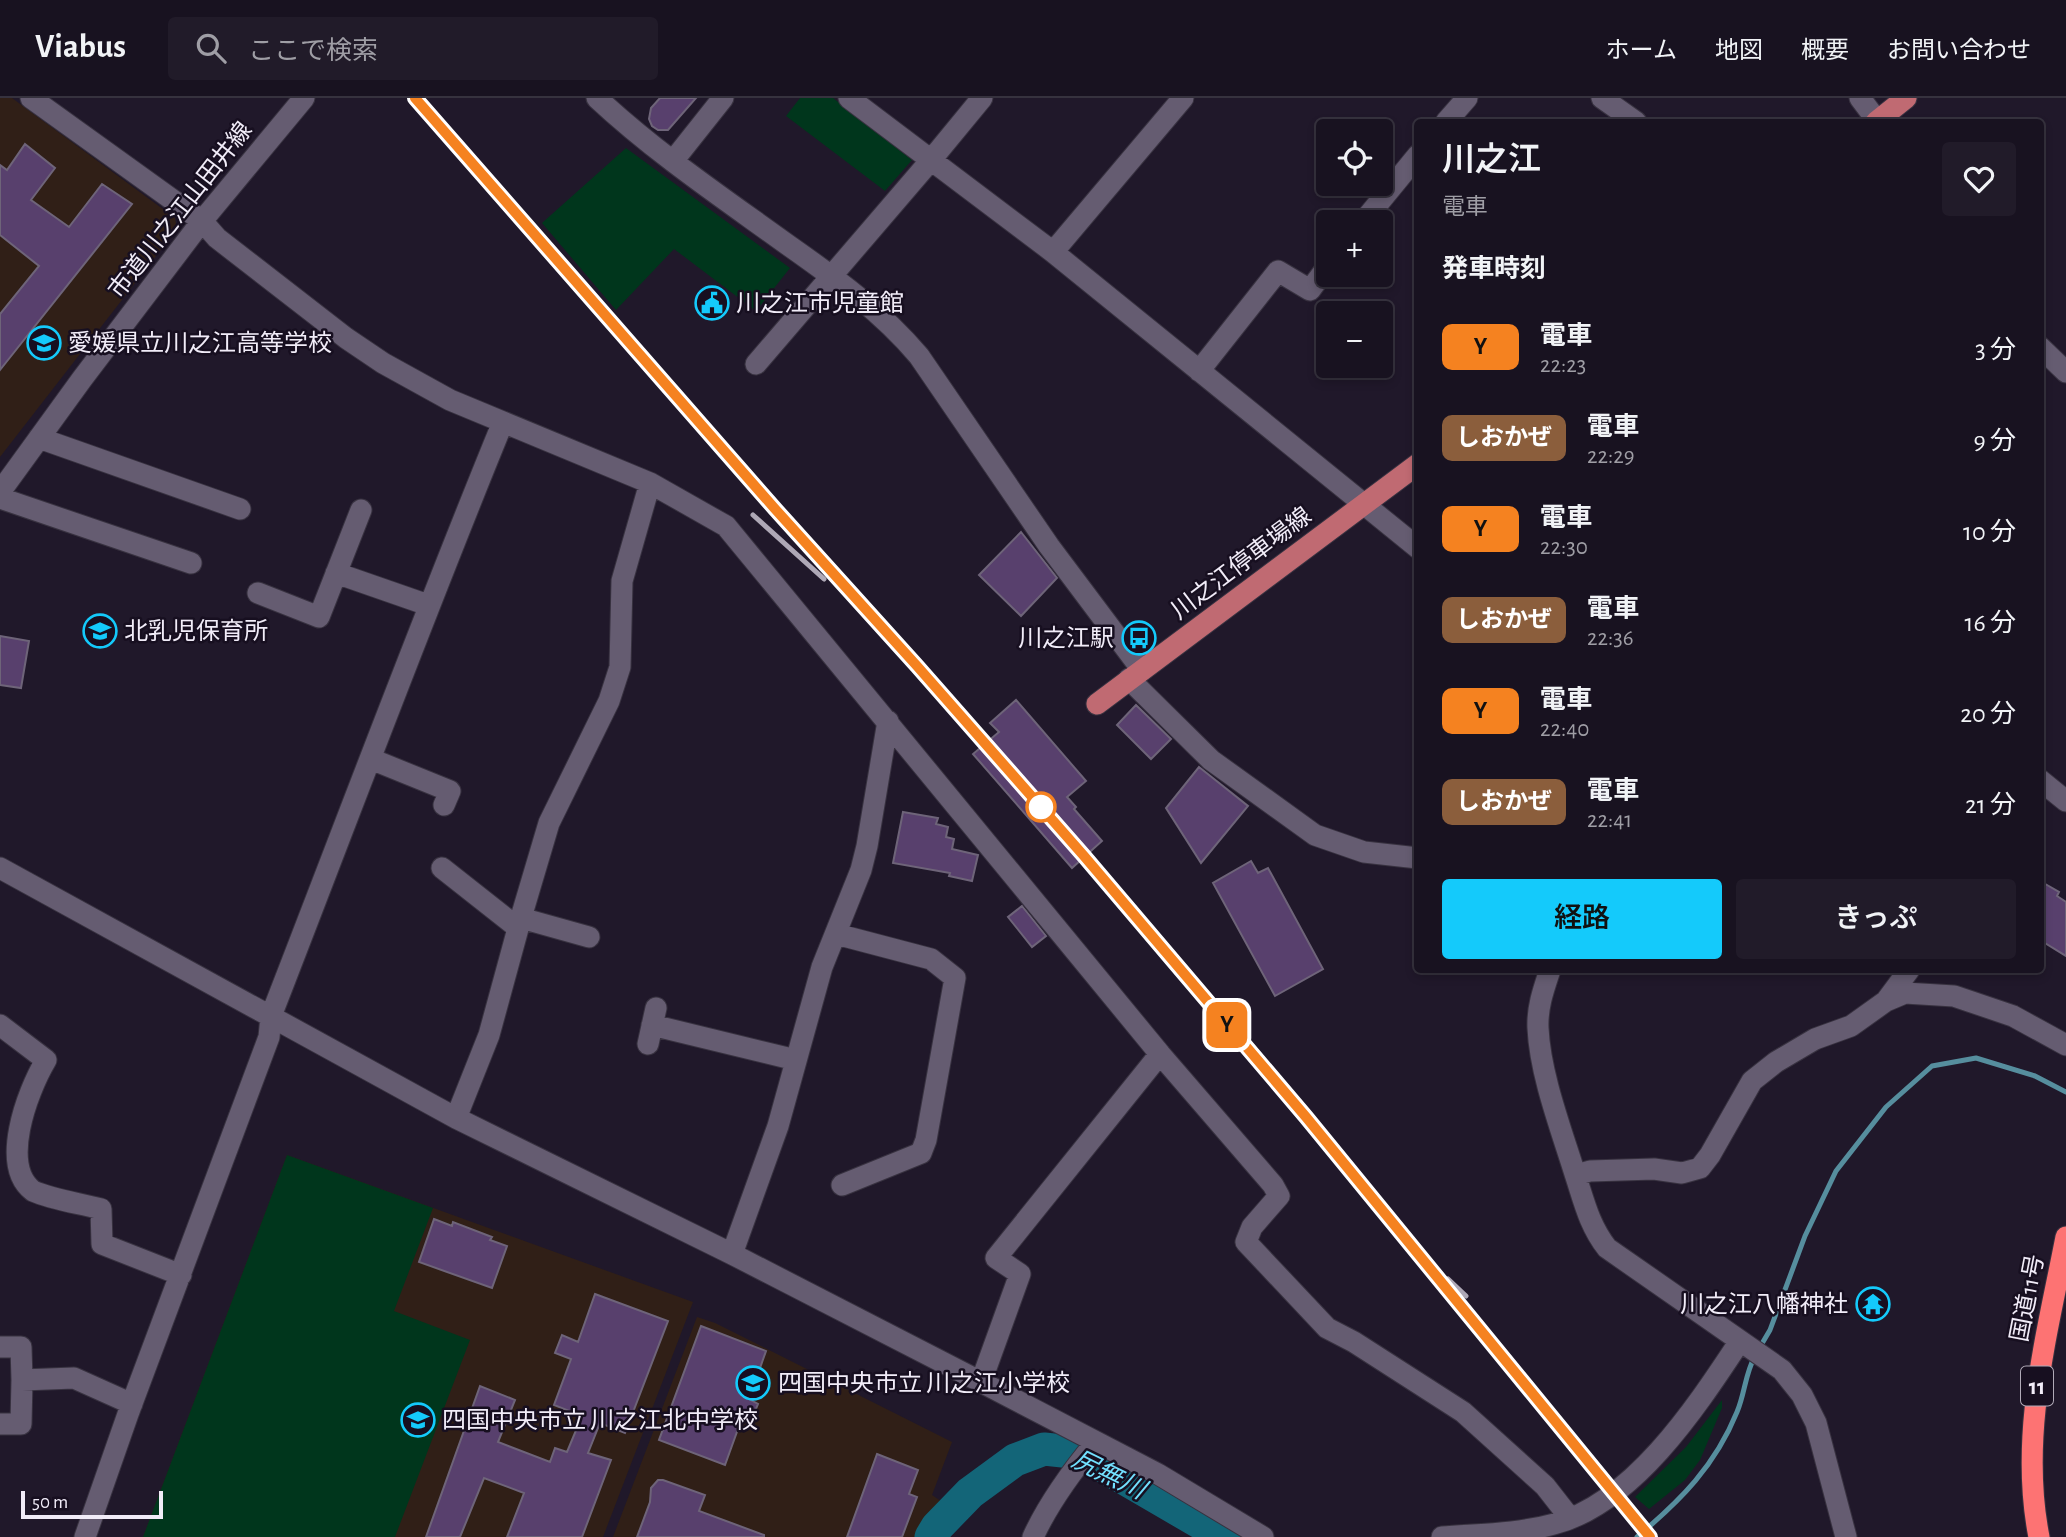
<!DOCTYPE html>
<html lang="ja">
<head>
<meta charset="utf-8">
<style>
	body { margin:0; font-family:"Alegreya Sans","Noto Sans JP",sans-serif; background:#211b29; color:#f1f3f6; height:100vh; display:flex; flex-direction:column; font-size:26px; white-space:nowrap }
	* { box-sizing:border-box; margin:0 }
	p { font-size:23px; color:#9f9ea5 }
	.icon { flex:none; width:38px; height:38px; fill:none; stroke:currentColor; stroke-width:2; stroke-linecap:round; stroke-linejoin:round }
	.map { position:relative; flex:1; overflow:hidden }
	.details { position:absolute; left:1414px; top:21px; width:630px; height:854px; display:flex; flex-direction:column; background:#181220; border-radius:7px; box-shadow:0 4px 10px #0003,0 0 0 2px #36323e }
	.details>* { flex:none }
	.badge { padding:0 14px; border-radius:10px; font-size:24px; line-height:46px }
	.tools { position:absolute; left:1316px; top:21px; display:grid; gap:14px }
	.tools a { display:grid; place-items:center; width:77px; height:77px; border-radius:7px; background:#181220; box-shadow:0 4px 10px #0003,0 0 0 2px #36323e; font-size:35px }
	.scale { position:absolute; left:21px; bottom:18px; width:142px; box-sizing:border-box; padding-left:7px; border:4px solid #f1ecf8; border-top:0; font-size:19px; line-height:24px; white-space:nowrap; color:#f1ecf8; -webkit-text-stroke:5px #170f20; paint-order:stroke }
	.map>.badge { position:absolute; translate:-50% -50%; box-shadow:0 0 0 4px #fff }
	h2 { padding:0 28px; font-size:26px; line-height:63px }
	.round { display:grid; place-items:center; flex:none; width:74px; height:74px; border-radius:7px; background:#211b29 }
	.headline { display:flex; align-items:center; justify-content:space-between; height:119px; padding:0 28px }
	h1 { font-size:33px; font-weight:600; line-height:52px }
	.button { display:flex; gap:14px; margin-top:auto; padding:14px 28px }
	.button a { flex:1; height:80px; border-radius:7px; background:#14cafb; color:#111; font-size:28px; font-weight:600; line-height:80px; text-align:center }
	.button a+a { background:#211b29; color:#f1f3f6 }
	ul { padding:0; list-style:none }
	li { display:flex; align-items:center; gap:21px; height:91px; padding:0 28px }
	li div { flex:1 }
	li b { display:block; font-size:26px }
	li em { font-style:normal }
	li .badge { min-width:77px; font-weight:700; text-align:center }
	header { display:flex; align-items:center; gap:42px; box-sizing:border-box; height:98px; padding:0 35px; background:#181220; border-bottom:2px solid #36323e }
	header strong { font-size:33px }
	nav { display:flex; gap:38px; margin-inline-start:auto; font-size:24px }
	.search { width:490px; height:63px; background:#211b29; display:flex; align-items:center; gap:18px; box-sizing:border-box; padding:0 24px; border-radius:7px; color:#9f9ea5; font-size:26px }
	.map>svg:first-child { display:block }
	.education { fill:#301f17 }
	.green { fill:#00361c }
	.lines { fill:none; stroke-linecap:round; stroke-linejoin:round }
	.stream { stroke:#568e9e; stroke-width:5 }
	.river { stroke:#136578; stroke-width:33 }
	.building { fill:#58406d; stroke:#6e6479; stroke-width:2 }
	.minor-casing { stroke:#383240; stroke-width:23 }
	.major-casing { stroke:#383240; stroke-width:23 }
	.highway-casing { stroke:#383240; stroke-width:23 }
	.minor { stroke:#655c71; stroke-width:21 }
	.major { stroke:#c06a72; stroke-width:21 }
	.highway { stroke:#fd7373; stroke-width:21 }
	.rail { stroke:#aea8b6; stroke-width:5 }
	.line-casing { stroke:#fff; stroke-width:16 }
	.line { stroke:#f58220; stroke-width:10 }
	.stop-dot { fill:#fff; stroke:#f58220; stroke-width:3.5 }
	.labels { text-anchor:middle; stroke-width:5; stroke-linejoin:round; paint-order:stroke }
	.shield { fill:#170f20; stroke:#b0aab7; stroke-width:2 }
	.shield-label { font-size:23px; font-weight:bold; fill:#f1ecf8 }
	.street-label { font-size:24px; fill:#f1ecf8; stroke:#170f20 }
	.poi-label { font-size:24px; fill:#f1ecf8; stroke:#170f20; text-anchor:start }
	.water-label { font-size:26px; font-style:italic; fill:#72dffd; stroke:#170f20 }
</style>
</head>
<body>
<header>
<strong>Viabus</strong>
<div class="search"><svg class="icon" aria-label="search" viewBox="0 0 24 24"><circle cx="10" cy="10" r="6"/><path d="M15 15l6 6"/></svg>ここで検索</div>
<nav><a>ホーム</a><a>地図</a><a>概要</a><a>お問い合わせ</a></nav>
</header>
<div class="map">
<svg width="2066" height="1439" viewBox="0 0 2066 1439">
	<rect width="100%" height="100%" fill="#20182a"/>
	<path class="education" d="M0 0H12L175 120 177 131 0 359Z
		M287 1057 693 1204 603 1439H143Z
		M697 1219 715 1225 952 1344 932 1397 948 1408 923 1439H613Z"/>
	<path class="green" d="M800 0H833L912 62 885 93 786 18Z
		M626 50 790 170 756 213 674 151 616 212 542 125Z
		M287 1057 433 1110 394 1213 470 1242 395 1439H143Z
		M1722 1302V1310L1700 1362 1685 1382 1649 1411 1635 1399 1686 1349Z"/>
	<g class="lines">
		<path class="stream" d="M1760 1249 1770 1232 1805 1138 1836 1073 1886 1009 1932 968 1976 960 2035 978 2066 994
			M1637 1439C1681 1402 1715 1368 1737 1314 1745 1295 1745 1276 1755 1258"/>
		<path class="river" d="M931 1439 937 1429 970 1395 1015 1362 1044 1351 1072 1354 1098 1365 1225 1439"/>
	</g>
	<path class="building" d="M660 0H696L668 32H658L652 28 649 21 651 10Z
		M25 46 55 70 31 102 69 129 102 86 132 106 0 272V216L39 168 0 137V67L7 72Z
		M1021 434 1057 480 1021 518 979 477Z
		M0 538 29 543 21 590 0 587Z
		M1016 602 1086 683 1067 699 1076 709 1074 711 1102 743 1072 770 973 656 999 634 990 625Z
		M1136 607 1171 641 1151 661 1117 627Z
		M1199 669 1248 708 1201 765 1166 710Z
		M903 714 938 720 936 726 948 729 946 739 954 741 952 751 978 757 972 783 949 778 950 775 893 765Z
		M1251 763 1258 775 1268 770 1323 871 1275 898 1213 785Z
		M2040 783 2059 794 2057 798 2066 804V858L2040 842Z
		M1022 808 1046 838 1032 849 1008 819Z
		M434 1121 452 1128 453 1124 492 1139 490 1142 507 1148 492 1190 419 1164Z
		M595 1196 668 1223 625 1335 600 1325 588 1355 611 1362 582 1439H507L524 1395 484 1380 460 1439H426L480 1288 515 1302 498 1344 550 1364 555 1350 567 1354 582 1318 554 1307 571 1261 555 1255 562 1237 578 1244Z
		M701 1228 766 1253 749 1301 758 1306 751 1323 742 1320 725 1367 659 1342Z
		M877 1356 918 1372 909 1396 917 1399 902 1439H847Z
		M658 1382H663L705 1397 699 1413 764 1437V1439H637L650 1404 651 1390Z"/>
	<g class="lines">
		<defs>
			<path id="minor" d="M31 0 202 123 217 140 346 240 383 265 450 302 650 385 726 428 1160 956 1273 1087 1279 1098 1252 1129 1246 1144 1327 1230 1354 1244 1463 1314 1545 1388 1570 1420
				M597 0C656 55 723 100 788 147 835 180 882 214 919 258L1049 448 1142 572
				M849 0 1053 154 1418 450
				M1602 0 1636 24
				M1860 0 1878 24
				M1446 24 1467 0
				M673 63 723 0
				M1363 124 1418 57
				M1053 154 1183 0
				M2040 249 2066 274
				M756 266 931 62 982 0
				M1199 273 1278 173 1310 192 1328 168
				M39 340 240 411
				M0 394 82 281 202 123 304 0
				M0 400 191 465
				M336 475 428 507
				M258 495 319 519 361 412
				M1129 581 1211 662 1315 737 1364 754 1418 760
				M371 661 450 693 444 707
				M2040 682 2066 703
				M0 770 456 1020 732 1156 981 1284 1158 1376 1263 1439
				M442 770 518 830
				M521 820 589 839
				M836 836 931 861 955 880 926 1042 921 1055 842 1087
				M1550 872C1544 890 1537 909 1538 930 1540 976 1561 1031 1575 1076 1584 1103 1589 1127 1607 1150L1782 1272 1802 1297 1816 1325 1846 1439
				M1886 903 1909 872
				M0 927 46 962C26 996 0 1068 33 1093 54 1102 79 1105 101 1111L102 1146 181 1177
				M652 927 796 962
				M648 946 656 910
				M456 1020 489 937 522 816 549 725 609 603 620 569 622 483 650 385
				M1576 1077 1590 1073 1654 1071 1682 1075 1700 1070 1710 1057 1752 983 1776 964 1815 941 1851 928 1886 903 1905 895 1954 898 2013 918 2066 947
				M732 1156 778 1028 822 869 861 772 867 748 888 623
				M0 1249H21L22 1282
				M981 1284 1020 1176 996 1160 1160 956
				M0 1326H21L22 1282 74 1280 132 1306
				M85 1439 128 1316 269 939 271 918C348 720 422 521 503 324
				M1033 1439C1049 1404 1072 1373 1096 1344
				M1442 1439C1479 1436 1518 1436 1554 1426 1634 1405 1697 1308 1740 1243"/>
			<path id="major" d="M1876 24 1906 0
				M1097 606 1418 366"/>
			<path id="highway" d="M2039 1439C2019 1338 2047 1237 2066 1139"/>
		</defs>
		<use href="#minor" class="minor-casing"/>
		<use href="#major" class="major-casing"/>
		<use href="#highway" class="highway-casing"/>
		<use href="#minor" class="minor"/>
		<use href="#major" class="major"/>
		<use href="#highway" class="highway"/>
		<path class="rail" d="M415 0 776 412 917 567 1079 753
			M753 417 824 481
			M1084 759 1306 1019 1650 1439
			M1448 1181 1466 1198"/>
	</g>
	<g class="lines">
		<defs>
			<path id="line" d="M415 0 776 412 917 568 1084 758 1306 1019 1650 1439"/>
		</defs>
		<use href="#line" class="line-casing"/>
		<use href="#line" class="line"/>
	</g>
	<defs>
		<symbol id="civic-ring" viewBox="-11 -11 22 22"><circle r="9.5" fill="#170f20" stroke="#14cafb" stroke-width="1.5"/><path d="M-.6-6.5H3V-4.5H.6V-3L4-1V1h2V6H-6V1h2V-1L-.6-3ZM-1.2 2.5V6h2.4V2.5Z" fill="#14cafb"/></symbol>
		<symbol id="school-ring" viewBox="-11 -11 22 22"><circle r="9.5" fill="#170f20" stroke="#14cafb" stroke-width="1.5"/><path d="M0-5L7-2L0 1L-7-2ZM-4 1L0 2.5L4 1V4Q0 6-4 4Z" fill="#14cafb"/></symbol>
		<symbol id="bus-ring" viewBox="-11 -11 22 22"><circle r="9.5" fill="#170f20" stroke="#14cafb" stroke-width="1.5"/><path d="M-5-6H5V4H4V6H2V4H-2V6H-4V4H-5ZM-3.5-4V0h7V-4ZM-3.5 1.2v1.5H-2V1.2ZM2 1.2v1.5H3.5V1.2Z" fill="#14cafb"/></symbol>
		<symbol id="temple-ring" viewBox="-11 -11 22 22"><circle r="9.5" fill="#170f20" stroke="#14cafb" stroke-width="1.5"/><path d="M0-6L5-2H3V0L6.5 2.5H4V6H1.5V3h-3V6H-4V2.5H-6.5L-3 0V-2H-5Z" fill="#14cafb"/></symbol>
	</defs>
	<g fill-rule="evenodd">
		<use href="#civic-ring" x="693" y="186" width="38" height="38"/>
		<use href="#school-ring" x="25" y="226" width="38" height="38"/>
		<use href="#school-ring" x="81" y="514" width="38" height="38"/>
		<use href="#bus-ring" x="1120" y="521" width="38" height="38"/>
		<use href="#temple-ring" x="1854" y="1187" width="38" height="38"/>
		<use href="#school-ring" x="734" y="1266" width="38" height="38"/>
		<use href="#school-ring" x="399" y="1303" width="38" height="38"/>
	</g>
	<circle class="stop-dot" cx="1041" cy="709" r="14"/>
	<g class="labels">
		<rect class="shield" x="2021" y="1268.5" width="32" height="39" rx="5"/>
		<g class="shield-label">
			<text x="2037" y="1296">11</text>
		</g>
		<g class="street-label">
			<text transform="translate(180 112) rotate(-52)" y="8">市道川之江山田井線</text>
			<text transform="translate(1241 465) rotate(-37)" y="8">川之江停車場線</text>
			<text transform="translate(2027 1200) rotate(-79)" y="8">国道11号</text>
		</g>
		<g class="poi-label">
			<text x="736" y="213">川之江市児童館</text>
			<text x="68" y="253">愛媛県立川之江高等学校</text>
			<text x="124" y="541">北乳児保育所</text>
			<text x="1114" y="548" text-anchor="end">川之江駅</text>
			<text x="1848" y="1214" text-anchor="end">川之江八幡神社</text>
			<text x="778" y="1293">四国中央市立 川之江小学校</text>
			<text x="442" y="1330">四国中央市立 川之江北中学校</text>
		</g>
		<g class="water-label">
			<text transform="translate(1109 1376) rotate(26)" y="9">尻無川</text>
		</g>
	</g>
</svg>
<div class="tools">
<a><svg class="icon" aria-label="locate" viewBox="0 0 24 24"><circle cx="12" cy="12" r="6"/><path d="M12 2v4M12 18v4M2 12h4M18 12h4"/></svg></a>
<a>+</a>
<a>−</a>
</div>
<div class="scale">50 m</div>
<b class="badge" style="left:1227px;top:927px;background:#f58220;color:#111">Y</b>
<section class="details">
<div class="headline"><div><h1>川之江</h1><p>電車</p></div><a class="round"><svg class="icon" aria-label="heart" viewBox="0 0 24 24"><path d="M12 20l-8-8c-3-5 5-10 8-4 3-6 11-1 8 4z"/></svg></a></div>
<h2>発車時刻</h2>
<ul>
<li><span class="badge" style="background:#f58220;color:#111">Y</span><div><b>電車</b><p>22:23</p></div><em>3 分</em></li>
<li><span class="badge" style="background:#8b5e3c;color:#fff">しおかぜ</span><div><b>電車</b><p>22:29</p></div><em>9 分</em></li>
<li><span class="badge" style="background:#f58220;color:#111">Y</span><div><b>電車</b><p>22:30</p></div><em>10 分</em></li>
<li><span class="badge" style="background:#8b5e3c;color:#fff">しおかぜ</span><div><b>電車</b><p>22:36</p></div><em>16 分</em></li>
<li><span class="badge" style="background:#f58220;color:#111">Y</span><div><b>電車</b><p>22:40</p></div><em>20 分</em></li>
<li><span class="badge" style="background:#8b5e3c;color:#fff">しおかぜ</span><div><b>電車</b><p>22:41</p></div><em>21 分</em></li>
</ul>
<div class="button"><a>経路</a><a>きっぷ</a></div>
</section>
</div>
</body>
</html>
